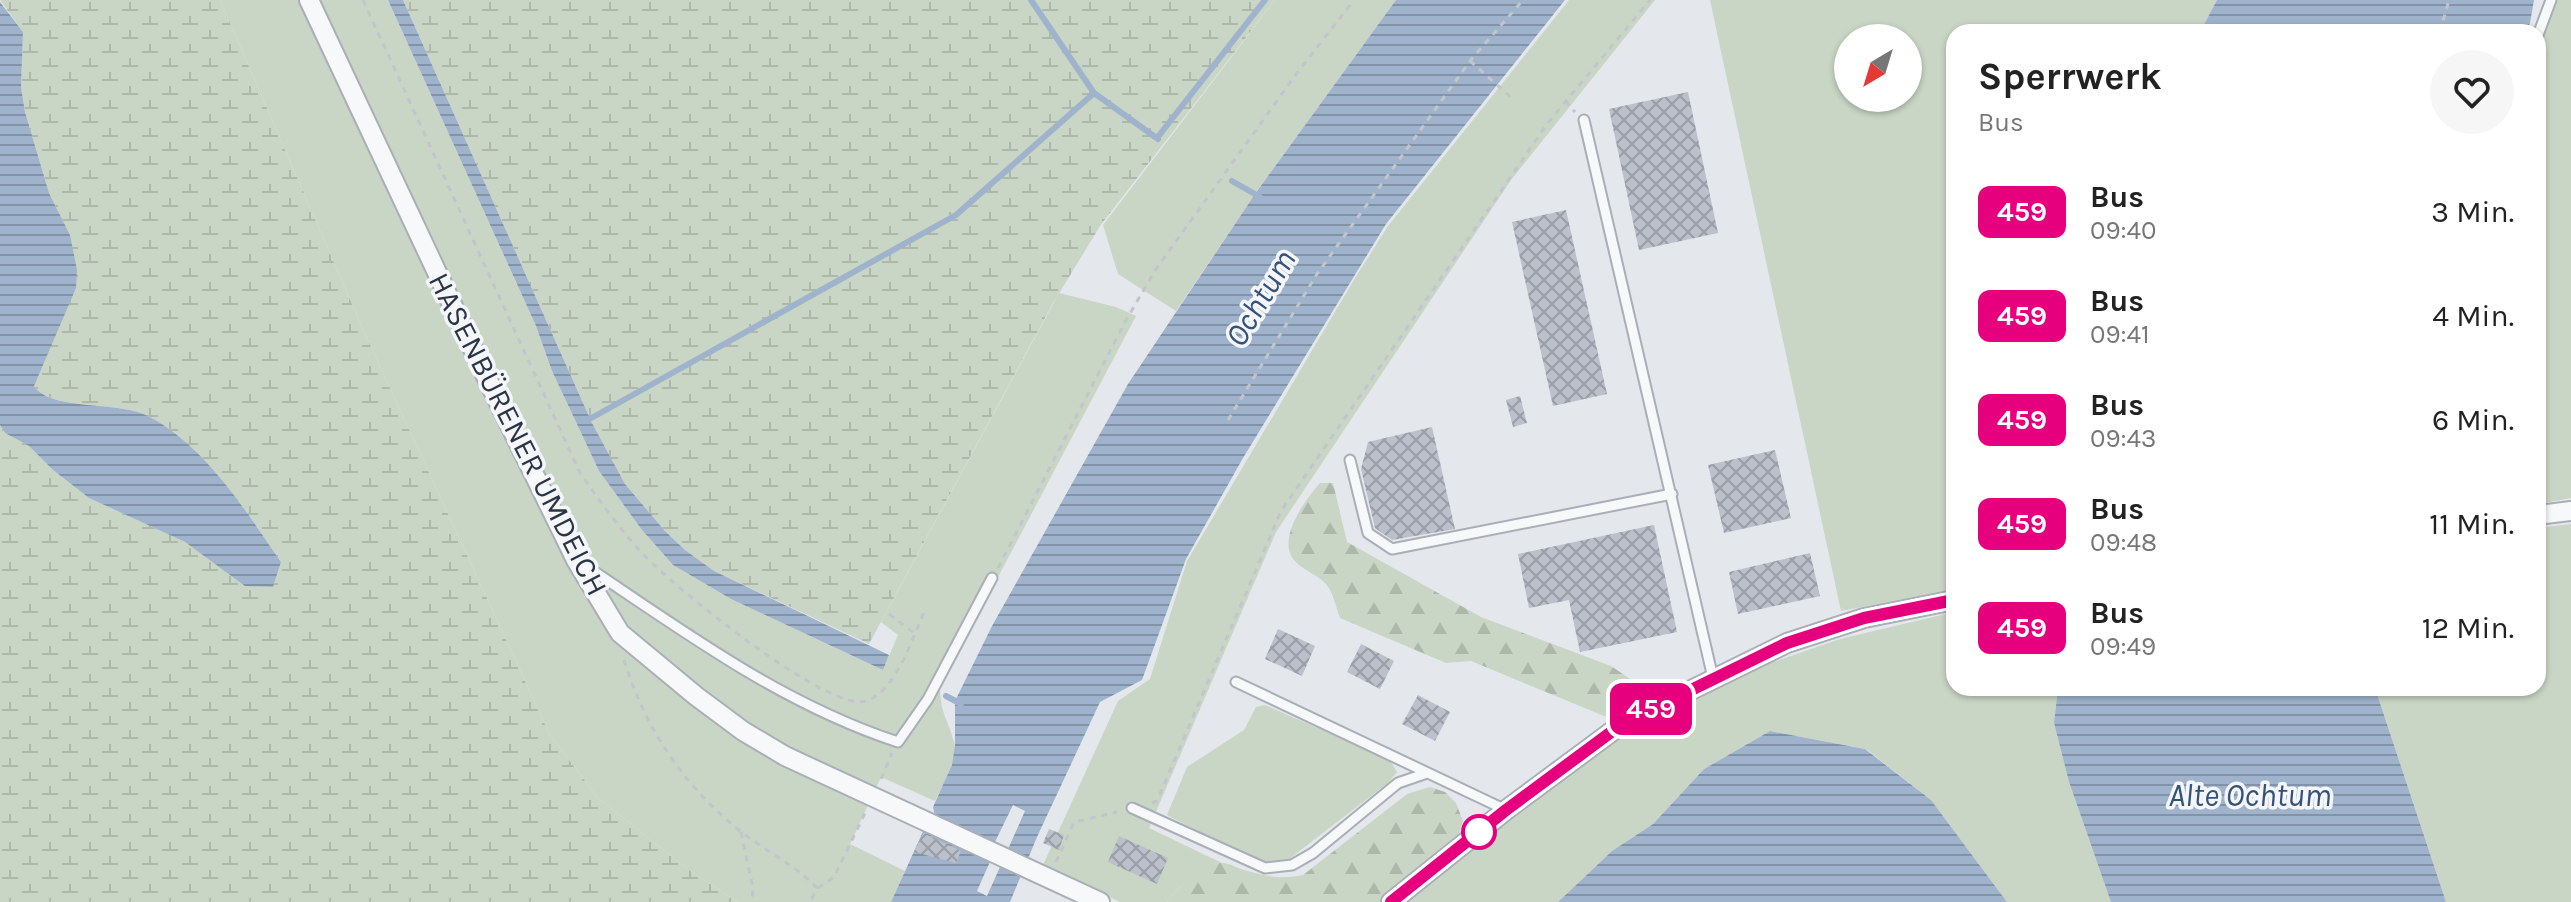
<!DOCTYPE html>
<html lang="de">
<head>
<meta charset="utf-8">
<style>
	body { margin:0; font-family:Karla,sans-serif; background:#f6f6f6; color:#222; height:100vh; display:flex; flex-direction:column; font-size:30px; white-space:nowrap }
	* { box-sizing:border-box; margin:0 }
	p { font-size:26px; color:#767676 }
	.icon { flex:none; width:44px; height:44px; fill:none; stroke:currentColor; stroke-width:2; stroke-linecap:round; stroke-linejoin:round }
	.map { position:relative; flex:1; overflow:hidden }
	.drawer { position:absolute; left:1946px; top:24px; width:600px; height:672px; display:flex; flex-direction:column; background:#fff; border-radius:24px; box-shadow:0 2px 6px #0004 }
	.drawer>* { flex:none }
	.badge { padding:0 16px; border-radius:12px; font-size:28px; line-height:52px }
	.needle { width:52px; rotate:218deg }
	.fabs { position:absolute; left:1834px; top:24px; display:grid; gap:16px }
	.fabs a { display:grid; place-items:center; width:88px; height:88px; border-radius:50%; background:#fff; box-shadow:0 2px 6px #0004; font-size:40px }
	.map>.badge { position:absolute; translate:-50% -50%; box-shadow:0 0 0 4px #fff }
	.round { display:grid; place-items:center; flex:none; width:84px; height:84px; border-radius:42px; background:#f6f6f6 }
	.summary { display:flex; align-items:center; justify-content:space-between; height:136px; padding:0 32px }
	h1 { font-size:38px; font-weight:700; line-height:60px }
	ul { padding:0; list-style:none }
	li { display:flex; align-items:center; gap:24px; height:104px; padding:0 32px }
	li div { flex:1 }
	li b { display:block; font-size:30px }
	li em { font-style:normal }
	li .badge { min-width:88px; font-weight:700; text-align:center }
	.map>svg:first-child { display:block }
	.green { fill:#c9d6c5; fill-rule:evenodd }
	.forest { fill:url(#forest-firs) }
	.wetland { fill:url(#wetland-marsh) }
	.water { fill:url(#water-rules) }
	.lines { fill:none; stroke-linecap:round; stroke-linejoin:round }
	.stream { stroke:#9fb4cc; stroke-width:6 }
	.building { fill:url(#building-cross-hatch) }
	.service-casing { stroke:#a9aeb7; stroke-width:13 }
	.minor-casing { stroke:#a9aeb7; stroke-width:22 }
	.path { stroke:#c2c5cb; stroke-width:3; stroke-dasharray:6 6; stroke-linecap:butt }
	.service { stroke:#f7f8fa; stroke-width:9 }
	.minor { stroke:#f7f8fa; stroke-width:18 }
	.line-casing { stroke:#fff; stroke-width:18 }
	.line { stroke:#e6007e; stroke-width:12 }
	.stop-dot { fill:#fff; stroke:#e6007e; stroke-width:4 }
	.labels { text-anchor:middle; stroke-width:7; stroke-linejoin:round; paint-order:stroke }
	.street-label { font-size:30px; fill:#2b3445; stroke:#f4f6f9 }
	.water-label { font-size:32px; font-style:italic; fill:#34527a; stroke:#f4f6f9 }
</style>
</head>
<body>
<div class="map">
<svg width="2571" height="902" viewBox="0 0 2571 902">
	<defs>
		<pattern id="forest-firs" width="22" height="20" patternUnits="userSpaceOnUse" patternTransform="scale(2)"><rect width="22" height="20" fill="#c9d6c5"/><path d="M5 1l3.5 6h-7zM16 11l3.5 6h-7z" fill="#adb8ab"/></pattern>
		<pattern id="wetland-marsh" width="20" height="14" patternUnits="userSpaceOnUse" patternTransform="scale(2)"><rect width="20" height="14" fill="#c9d6c5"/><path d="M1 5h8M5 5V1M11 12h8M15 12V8" fill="none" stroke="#adb8ab"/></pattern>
		<pattern id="water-rules" width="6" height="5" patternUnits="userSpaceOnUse" patternTransform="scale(2)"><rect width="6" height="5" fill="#9fb4cc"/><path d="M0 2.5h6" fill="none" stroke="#8293a7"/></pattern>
		<pattern id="building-cross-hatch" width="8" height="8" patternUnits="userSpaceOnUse" patternTransform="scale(2)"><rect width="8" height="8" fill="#bbc0ca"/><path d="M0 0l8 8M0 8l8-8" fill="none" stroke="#989da6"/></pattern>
	</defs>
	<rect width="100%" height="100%" fill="#e4e7ec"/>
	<path class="green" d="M220 0H388L536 326 552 371 599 471 642 530 673 565 731 599 883 670 898 635 881 622 1059 293 1116 307 1136 316 940 687C940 713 948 719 954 742 959 760 943 785 935 801L881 777 850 844 905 871 891 902H738L689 870 598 798 550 735 365 334Z
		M1275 0H1396L1255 194 1176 311 1118 274 1103 225Z
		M1569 0H1655L1511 180 1276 532 1149 828 1222 863C1199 872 1181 882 1167 902H1120L1043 865 1118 701 1150 679 1187 561 1355 278 1388 226Z
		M1710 0H2217L2200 32H1954V589L1841 611ZM1848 38H1908V98H1848Z
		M2557 0H2571V498L2538 504V49Z
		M2571 524V902H2446L2375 688H2538V528Z
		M1954 612V688H2058L2054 723 2069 782 2111 902H2007L1931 800 1866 749 1770 731 1704 769 1653 824 1612 851 1558 902H1405L1606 744 1745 672 1840 639Z
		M1265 705 1389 759 1397 772 1389 782 1284 863 1261 864 1167 815 1187 767 1244 730 1256 707Z"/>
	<path class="forest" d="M1320 483H1333L1347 542 1481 617 1611 666 1645 689 1643 701 1609 718 1471 661 1446 663 1340 618C1336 607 1333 591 1325 583 1316 574 1303 570 1295 561 1275 540 1306 499 1320 483Z
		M1430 787 1445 792 1456 803 1463 821 1459 834 1445 853 1380 902H1167C1177 888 1204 862 1223 863 1228 863 1236 867 1241 869 1264 876 1280 880 1303 875L1407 794Z"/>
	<path class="wetland" d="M0 0H220L365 334 550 735 598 798 689 870 738 902H0V425L5 433 29 446 53 470 89 498 185 542 245 585 273 587 281 562C245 510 207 448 150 417 121 400 51 412 34 386L70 235 49 193 25 112 21 87 23 32Z
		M403 0H1275L1100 226 1052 305 869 644 714 571 685 550 665 531 625 484 592 423Z"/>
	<path class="water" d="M388 0H403L592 423 625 484 665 531 685 550 714 571 889 655 883 670 731 599 673 565 642 530 599 471 552 371 536 326Z
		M1396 0H1565L1386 224 1243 458 1186 559 1142 680 1100 702 1037 837 1010 902H891L926 825 993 855 977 891 987 896 1025 811 1013 805 993 846 936 820 933 807 952 765 955 745V701L992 626 1128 384 1255 194Z
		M2217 0H2534L2530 23 2526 32H2200Z
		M0 2 23 32 21 87 25 112 49 193 70 235 77 270 76 288 34 386C51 412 121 400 150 417 207 448 245 510 281 562L273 587 245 586 185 542 89 498 53 470 29 446 5 433 0 425Z
		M2058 688H2375L2446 902H2111L2069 782 2054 723Z
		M1770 731 1865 749 1931 800 2007 902H1558L1612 851 1653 824 1704 769Z"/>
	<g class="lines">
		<path class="stream" d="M1031 0 1094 93 1158 139
			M1157 138 1265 0
			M1232 181 1260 197
			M586 421 956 215 1094 93
			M946 696 961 704"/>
	</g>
	<path class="building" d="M1688 92 1718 233 1639 250 1609 109Z
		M1566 210 1607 394 1553 406 1512 222Z
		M1520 396 1527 423 1513 427 1506 400Z
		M1432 427 1455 529 1392 540 1375 528 1361 469 1368 442Z
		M1775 450 1791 518 1724 533 1708 465Z
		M1654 525 1677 632 1580 652 1569 600 1529 608 1518 554Z
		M1810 553 1820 596 1738 614 1729 572Z
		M1278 629 1315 646 1302 676 1265 659Z
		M1361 644 1394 661 1380 689 1347 672Z
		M1418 695 1450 712 1435 741 1402 724Z
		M1049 829 1064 835 1059 850 1043 843Z
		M923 833 961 851 956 863 914 852Z
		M1119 836 1168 858 1157 884 1108 862Z"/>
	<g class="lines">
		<defs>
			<path id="service" d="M2538 35 2551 0
				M1584 120 1713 678
				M1350 460 1368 533 1392 549 1672 494
				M586 566C686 633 782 704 898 742L928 699 992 578
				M1236 682 1506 810
				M1132 808 1265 868 1292 865 1313 853 1398 783 1427 773"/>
			<path id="minor" d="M309 0 480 364 576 560 620 633 696 696 743 731 785 756 1100 902
				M2538 515 2571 511
				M1391 902 1506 810 1622 724 1787 643 1864 618 1954 600"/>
		</defs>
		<use href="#service" class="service-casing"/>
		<use href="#minor" class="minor-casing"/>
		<path class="path" d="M363 0 580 473C600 501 620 530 644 555 673 586 828 713 866 701 896 692 913 636 925 610
			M2440 32 2449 0
			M1470 61 1514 100
			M1565 101 1575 112
			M1228 420 1317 274 1470 61 1523 0
			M998 568 1125 322 1156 269 1297 73 1354 0
			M889 614 914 633
			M624 660C645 728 683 785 739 830 765 851 794 864 817 888L810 902
			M881 779 892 753
			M1152 803 1157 801 1281 511 1547 124 1650 0
			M741 832 753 888 752 902
			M1056 862 1074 822 1117 812
			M818 888 834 877 866 811"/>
		<use href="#service" class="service"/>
		<use href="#minor" class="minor"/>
	</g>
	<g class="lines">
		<defs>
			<path id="line" d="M1391 902 1506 810 1622 724 1787 643 1864 618 1954 600"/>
		</defs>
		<use href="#line" class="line-casing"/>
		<use href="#line" class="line"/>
	</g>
	<circle class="stop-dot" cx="1479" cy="832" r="16"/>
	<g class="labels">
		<g class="street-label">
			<text transform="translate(518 434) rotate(63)" y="10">HASENBÜRENER UMDEICH</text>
		</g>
		<g class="water-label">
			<text transform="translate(1260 298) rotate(-59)" y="11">Ochtum</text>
			<text x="2250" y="806">Alte Ochtum</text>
		</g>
	</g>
</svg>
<div class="fabs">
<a><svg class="needle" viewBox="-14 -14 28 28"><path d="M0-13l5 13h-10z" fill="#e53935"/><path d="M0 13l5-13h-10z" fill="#767676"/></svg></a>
</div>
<b class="badge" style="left:1651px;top:709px;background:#e6007e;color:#fff">459</b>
<section class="drawer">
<div class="summary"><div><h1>Sperrwerk</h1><p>Bus</p></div><a class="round"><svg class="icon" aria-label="heart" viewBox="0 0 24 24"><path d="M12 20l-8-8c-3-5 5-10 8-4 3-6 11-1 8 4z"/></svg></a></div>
<ul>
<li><span class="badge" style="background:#e6007e;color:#fff">459</span><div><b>Bus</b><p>09:40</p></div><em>3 Min.</em></li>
<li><span class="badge" style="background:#e6007e;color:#fff">459</span><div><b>Bus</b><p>09:41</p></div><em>4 Min.</em></li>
<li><span class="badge" style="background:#e6007e;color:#fff">459</span><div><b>Bus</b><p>09:43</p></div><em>6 Min.</em></li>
<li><span class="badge" style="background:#e6007e;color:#fff">459</span><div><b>Bus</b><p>09:48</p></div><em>11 Min.</em></li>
<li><span class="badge" style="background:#e6007e;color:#fff">459</span><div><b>Bus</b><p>09:49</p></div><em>12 Min.</em></li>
</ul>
</section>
</div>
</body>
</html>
